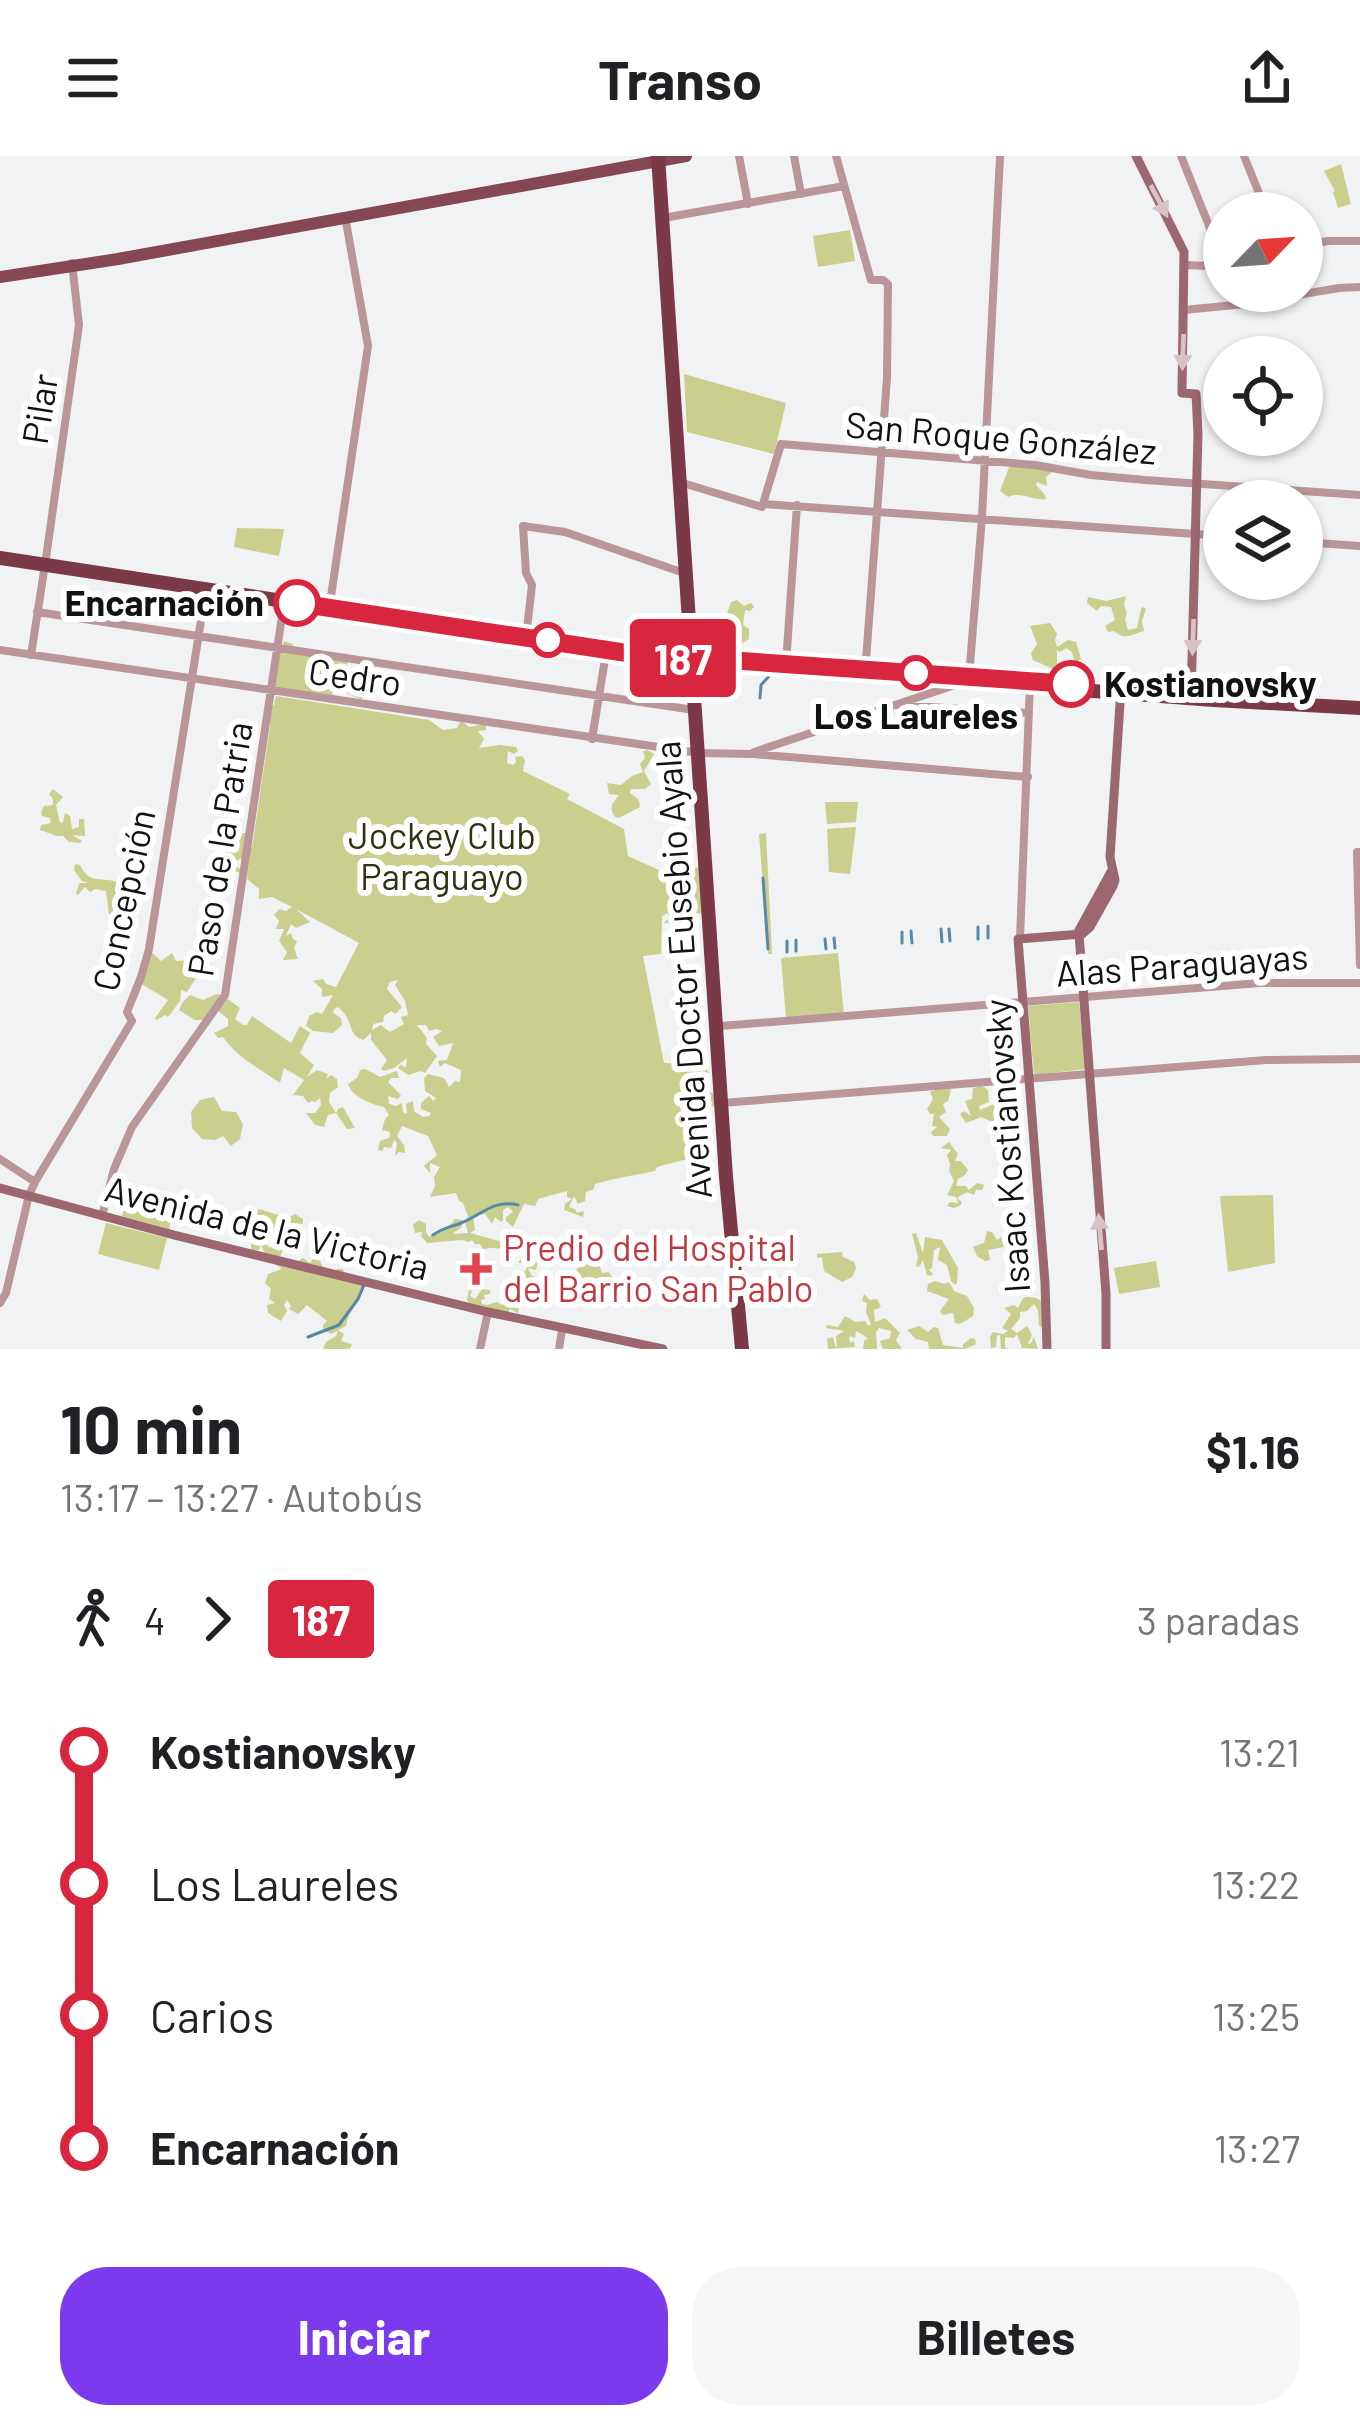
<!DOCTYPE html>
<html lang="es">
<head>
<meta charset="utf-8">
<style>
	body { margin:0; font-family:Barlow,sans-serif; background:#f6f6f6; color:#202124; height:100vh; display:flex; flex-direction:column; font-size:45px; white-space:nowrap }
	* { box-sizing:border-box; margin:0 }
	p { font-size:39px; color:#757577 }
	.icon { flex:none; width:66px; height:66px; fill:none; stroke:currentColor; stroke-width:2; stroke-linecap:round; stroke-linejoin:round }
	.map { position:relative; height:1193px; overflow:hidden }
	.sheet { display:flex; flex-direction:column; background:#fff; flex:1 }
	.sheet>* { flex:none }
	.badge { padding:0 24px; border-radius:9px; font-size:42px; line-height:78px }
	.needle { width:78px; rotate:65deg }
	.tools { position:absolute; left:1203px; top:36px; display:grid; gap:24px }
	.tools a { display:grid; place-items:center; width:120px; height:120px; border-radius:50%; background:#fff; box-shadow:0 3px 9px #0004; font-size:60px }
	.map>.badge { position:absolute; translate:-50% -50%; box-shadow:0 0 0 6px #fff }
	.legs { display:flex; align-items:center; gap:18px; height:132px; padding:0 60px; font-size:39px }
	.legs p { margin-inline-start:auto }
	.headline { display:flex; align-items:center; justify-content:space-between; height:204px; padding:0 60px }
	h1 { font-size:66px; font-weight:700; line-height:90px }
	.button { display:flex; gap:24px; margin-top:auto; padding:24px 60px }
	.button a { flex:1; height:138px; border-radius:48px; background:#7c3aed; color:#fff; font-size:48px; font-weight:700; line-height:138px; text-align:center }
	.button a+a { background:#f6f6f6; color:#202124 }
	ul { padding:0 60px; list-style:none }
	li { display:flex; align-items:center; gap:42px; height:132px; font-size:45px }
	li i { display:grid; place-items:center; width:18px; height:100%; margin:0 15px; background:currentColor }
	li i::after { content:''; width:30px; height:30px; margin:-15px; border:9px solid; border-radius:50%; background:#fff }
	li p { margin-inline-start:auto }
	li:first-child i { background:linear-gradient(#0000 50%,currentColor 0) }
	li:last-child i { background:linear-gradient(currentColor 50%,#0000 0) }
	header { display:flex; justify-content:space-between; align-items:center; height:156px; padding:0 60px; background:#fff; font-size:54px; font-weight:700 }
	.map>svg:first-child { display:block }
	.green { fill:#cacf8d; fill-rule:evenodd }
	.lines { fill:none; stroke-linecap:round; stroke-linejoin:round }
	.stream { stroke:#5588ab; stroke-width:3 }
	.tertiary { stroke:#ba959a; stroke-width:8 }
	.secondary { stroke:#9c6770; stroke-width:9 }
	.primary { stroke:#854753; stroke-width:12 }
	.trunk { stroke:#7b3846; stroke-width:14 }
	.trunk-bridge { stroke:#7b3846; stroke-width:14 }
	.oneway { fill:#d7c2c6 }
	.line-1-casing { stroke:#fff; stroke-width:27 }
	.line-1 { stroke:#d7263d; stroke-width:18 }
	.stop-1-dot { fill:#fff; stroke:#d7263d; stroke-width:6 }
	.health-dot { fill:#e0444e; stroke:#fff; stroke-width:4.5 }
	.labels { text-anchor:middle; stroke-width:12; stroke-linejoin:round; paint-order:stroke }
	.street-label { font-size:36px; fill:#121213; stroke:#fff }
	.stop-label { font-size:36px; font-weight:bold; fill:#121213; stroke:#fff; text-anchor:end }
	.park-label { font-size:36px; fill:#30310f; stroke:#fff }
	.health-label { font-size:36px; fill:#be3a42; stroke:#fff; text-anchor:start }
</style>
</head>
<body>
<header><svg class="icon" aria-label="menu" viewBox="0 0 24 24"><path d="M4 6h16M4 12h16M4 18h16"/></svg>Transo<svg class="icon" aria-label="share" viewBox="0 0 24 24"><path d="M12 15V3M7 8l5-5 5 5M5 13v7h14v-7"/></svg></header>
<div class="map">
<svg width="1360" height="1193" viewBox="0 0 1360 1193">
	<rect width="100%" height="100%" fill="#f0f2f4"/>
	<path class="green" d="M1341 8 1351 48 1338 52 1333 36 1335 35 1324 15Z
		M850 74 855 105 818 111 813 80Z
		M684 218 786 247 774 298 687 276Z
		M1020 308 1052 316 1046 321 1047 330 1037 326 1036 329 1045 339 1046 343C1032 345 1021 335 1008 341L1000 335 1009 311Z
		M237 372 284 373 279 400 234 391Z
		M1126 440 1124 449 1127 457 1125 463 1128 474 1137 472 1141 453 1143 451 1146 453 1142 465 1144 475C1132 478 1125 485 1114 475L1108 476 1105 470 1115 464 1111 451 1101 450 1097 455 1087 447 1088 441 1106 445Z
		M737 444 744 450 751 447 754 451 750 455 745 454 743 469 749 473V483L741 488 734 482 735 477 733 478 732 482 727 483 720 477 731 446Z
		M1050 467 1057 478 1055 484 1057 491 1068 484 1076 486 1081 503 1075 507 1072 496 1066 492 1060 496 1057 494V510L1053 513 1033 504 1031 497 1037 488 1030 470Z
		M284 485 293 488V492L348 504 345 521 347 525 344 529 350 533 364 534 362 543C350 541 345 534 334 532L332 539 274 533 278 500Z
		M276 540 429 564 443 574 457 572 461 564 469 571 486 568V574L478 575 484 583 479 592 500 589 516 591 518 595 514 598 508 595 507 607 513 609 516 606 515 601 522 600 525 604 523 615 570 638 567 643 624 673 628 700 661 715 703 711 704 765 701 757 683 760 686 765 685 768 664 767 670 761 668 757 662 760 661 798 643 800 664 907 684 908 694 912 703 909 709 917 701 918 694 913 695 931 715 938 716 951 679 946 691 1002 657 1011 655 1015C635 1019 615 1022 595 1028L594 1033 586 1036 585 1045 578 1048 574 1040 569 1051 575 1053 577 1057 584 1055 583 1061 564 1054 565 1048 572 1043 567 1041V1035L538 1043 535 1050 524 1048 513 1071 506 1065V1061L513 1056 508 1051 503 1054V1064L501 1066 495 1061 492 1068 485 1058 473 1060 475 1074 470 1077 514 1089V1093C502 1095 493 1089 483 1094L480 1088H475L472 1084 469 1086 462 1084 427 1087 421 1080 422 1076 415 1077 413 1069 419 1064 426 1068V1076L429 1081C440 1073 445 1076 455 1063L462 1064C464 1074 456 1073 453 1078L468 1077 465 1066 468 1060 463 1047 459 1045 456 1037 430 1041 435 1030 434 1021 440 1011 430 1007V1017L424 1010 437 999 428 980 402 970 397 980 404 989 405 997 399 996 395 1000 397 987 394 984 391 992 384 991 382 995 378 994 380 985 389 982 390 976 382 974 385 963 389 959 384 951C371 948 352 941 348 928L357 922 360 914 365 913 380 921 397 915 399 922H391L388 926 401 939 398 943 388 940 389 948 396 950 402 947 403 956 407 958 406 948 413 945 414 955 423 961 429 960 431 957 421 953V947L429 940 433 945 436 942 425 935 424 922 428 918 444 922 449 931 455 925 460 926 461 914 445 907 440 911 438 905 447 904 453 887 439 890 433 881 442 875 436 873 429 875 426 869H417L427 882 426 888 437 900 425 917 421 915 408 919 398 912 400 909 406 911 407 902 394 912 384 915 381 913 387 904 371 884V877L363 884C350 879 352 870 346 860 344 856 340 854 338 851L334 853 333 857 341 862 342 869 333 877 313 875 306 870 309 860 317 856 322 858 333 839 322 841V833L313 825 323 823 326 828 336 831 359 787 296 753 310 766 296 772 291 768 286 780 291 777 293 783 297 785 294 792 298 803 283 804 287 796 279 785 284 773H276L279 765 274 759 279 753 286 755 292 751 272 741 259 743V733L247 723 250 700 232 706 240 713 241 717 225 712 229 708 222 701 225 699V687L237 689 243 677H246L252 692 270 570 269 552 274 549ZM398 824 395 829 405 845 408 859 401 861 404 868 390 876 381 869 372 874 373 868 383 866 384 860 391 855 396 858 402 851 387 833 389 826Z
		M647 594 654 598 644 615 651 628 645 633H631L630 637 639 644 640 651 619 662 615 661C608 650 613 648 619 639L609 638 607 627 621 629 632 620 643 616 640 608 645 602 643 595Z
		M53 633 63 641 56 649 60 667 63 666 65 657 70 660 72 673 79 671V663H84L85 680 72 679 82 685 80 687 69 686 63 680H57L40 674 41 669 51 667 50 662 42 660 41 656 44 650 53 649V643L49 638Z
		M825 646H858L856 666 827 668Z
		M856 671 850 718 829 716 827 673Z
		M766 677 772 798H768L759 678Z
		M75 708 80 709C90 729 98 720 117 726L120 731 115 734 120 738 118 744 122 749 114 759 109 758 106 735 95 733 90 736 85 731 78 739 76 738 79 727H89L82 725 74 714Z
		M150 795 161 805 172 797 176 805 194 804 188 815 196 822 187 836 181 834 180 845 168 861 165 859 157 864 155 862 168 844 140 827Z
		M838 797 844 859 786 862 781 802Z
		M216 838 221 839 203 864H195L179 854 182 847 190 839 203 844Z
		M225 841 240 852 235 863 243 869H247L252 860 291 887 300 870 310 877 300 897 314 909 307 921 317 914 328 918 326 923 331 919 337 923 338 931 330 937 329 946 336 957 338 953 343 951 355 972 347 973 336 957 328 959 324 971 315 969 306 957H315L321 949 320 942 315 946 312 945 308 947 303 940 293 939 304 924 284 912 280 927C260 913 238 902 223 881L218 882 214 877 228 870V863L217 854Z
		M1079 846 1086 913 1034 919 1028 850Z
		M947 930 951 934 948 945 943 948 946 956 939 961 950 973 947 980H933L931 976 937 971 932 970 934 958H930L927 953 933 943 930 936Z
		M982 930 988 934 989 946 979 950 980 954 994 948 997 951 996 962 999 966H1004L1003 974 1000 972 997 976 999 969 981 961 966 967 960 958 964 955 971 960 965 945 972 943 973 932Z
		M214 941 222 955 236 956 243 968 240 983 231 990 223 980 215 984 202 983 192 972 191 956 200 944Z
		M949 986 958 998 955 1005H961L968 1014 965 1019 958 1023 956 1030H966L969 1034 977 1027 984 1029 982 1034H976L974 1039 967 1036 957 1042 962 1046 961 1049 954 1052 947 1050 950 1046 958 1047 956 1041 947 1039 954 1025 949 1015 950 1008 947 999 951 994 941 992Z
		M131 1028 178 1040 169 1073 122 1060Z
		M1273 1039 1275 1107 1228 1116 1220 1040Z
		M259 1053 288 1062 295 1058 303 1063V1068L292 1067 291 1082 283 1077 276 1085 275 1076 264 1077 263 1085 270 1092 276 1088 283 1093 280 1101 265 1097 261 1089 259 1094 253 1095 251 1093 254 1058Z
		M106 1067 167 1082 159 1114 98 1098Z
		M987 1075 992 1076 997 1084 1008 1077V1083L1025 1090 1022 1095 1018 1093 1011 1095 1003 1091 988 1094 990 1104 985 1105 977 1100 973 1091 984 1087Z
		M916 1077 923 1097 925 1081 942 1084 958 1112 957 1127 955 1129 951 1125 947 1109 938 1104 940 1091 934 1094 932 1112 929 1114 933 1118 931 1120 927 1119 923 1104 919 1111 916 1110 918 1101 912 1078Z
		M519 1090 531 1091 534 1097 540 1095 536 1114 528 1112 532 1120 536 1121 533 1125 527 1122 525 1123 532 1132 523 1133 518 1157 510 1153 507 1158 469 1147 467 1144 469 1134 472 1135 470 1140 475 1143 482 1133 490 1134V1138L484 1139 485 1143 481 1144 482 1148 487 1149 497 1146 502 1149 510 1142 508 1137 512 1134 513 1122H517V1118L524 1116 527 1112 525 1107H518L524 1099 518 1096Z
		M842 1096 843 1101 854 1106 856 1112 852 1121 842 1126 824 1115 822 1101 817 1102V1098Z
		M315 1101 320 1105 323 1112 335 1117 337 1113H343L345 1119 366 1127C361 1143 348 1155 346 1170L338 1174 344 1178 341 1185 352 1188 350 1193H323L326 1186 336 1180 338 1175 331 1178 323 1174V1169L327 1165 307 1149 298 1158 289 1153 291 1150 287 1144 284 1149 287 1155 281 1165 268 1157 267 1149 275 1147 269 1143 271 1133 265 1127 268 1118 282 1113 272 1106 298 1105 303 1102 310 1107Z
		M584 1104 599 1108 602 1117 609 1116 612 1121 603 1130 604 1136 588 1135 594 1139 591 1143 585 1140H573V1137L578 1133 576 1129 579 1117 576 1113 580 1111Z
		M1156 1105 1160 1131 1119 1138 1114 1112Z
		M935 1125 944 1128 949 1126 954 1135 967 1140 974 1152 973 1160 960 1168 955 1167 953 1157 942 1159 940 1155 949 1143 927 1135 928 1128Z
		M864 1138 870 1144 877 1143 881 1151 874 1154 875 1166 885 1162 900 1177 896 1184 902 1193H883L880 1185 890 1182 891 1175 879 1172 876 1176 877 1193H863L864 1185 868 1182 856 1175 855 1182 850 1180 849 1184 851 1187 854 1185 855 1191 828 1193 827 1183 833 1181 835 1190 837 1191 836 1180 844 1175 826 1172 827 1169 838 1171 845 1160 856 1166 865 1165 868 1170 871 1168 866 1156 867 1147 862 1145Z
		M1028 1141 1037 1142 1045 1148 1048 1173 1039 1170 1038 1154 1034 1148 1027 1155 1020 1156V1162L1011 1173 1017 1177 1027 1170 1032 1179 1028 1188 1031 1187 1034 1181 1038 1193 1022 1192 1017 1178 1014 1182 1005 1181V1191L1008 1193H1001L1000 1179 997 1180 996 1191 991 1192 990 1181 993 1176 1003 1178 1008 1175 1002 1172 1011 1158 1004 1152 1014 1149 1018 1152 1023 1142Z
		M919 1170 928 1176 934 1171 938 1172 943 1189 963 1192V1188L971 1182 975 1183 976 1188 965 1193H929L928 1186 916 1183 907 1174Z"/>
	<g class="lines">
		<path class="stream" d="M760 542 761 529 771 518
			M763 722 768 793
			M988 770V782
			M978 771V783
			M941 773 942 786
			M949 773 950 785
			M911 775 912 787
			M902 776V787
			M834 782 835 792
			M825 783 826 793
			M796 784V795
			M787 785V796
			M433 1079C442 1072 451 1071 461 1067 482 1059 493 1043 518 1049
			M308 1181 339 1169 358 1143 364 1129"/>
		<path class="tertiary" d="M739 0 748 48
			M794 0 801 38
			M836 0 870 121 871 124H883L888 128 887 222 865 518
			M1181 0 1224 107
			M1244 0 1267 57
			M669 61 844 30
			M1302 91 1327 85H1360
			M1185 109 1209 110 1224 106
			M1184 154 1245 148 1339 132 1360 131
			M679 329 686 328 762 351 781 288 1035 309 1091 319 1145 324 1360 339
			M763 348 1224 380
			M1302 386 1360 390
			M45 409 79 169 72 107
			M329 454 368 190 345 60
			M37 456 694 554
			M526 481 532 429 526 417 523 370 565 376 684 417
			M0 494 699 597 753 598 1028 621
			M31 499 44 415
			M786 508 797 349
			M969 521 982 361 1000 0
			M898 549 1028 557
			M592 583 606 497
			M754 596 952 530 953 526
			M1360 696H1357L1360 809
			M1020 782 1030 527
			M721 870 1260 827H1360
			M722 947 1266 904 1360 903
			M0 1003 35 1026
			M102 1060 114 1013 132 971 225 839 284 447
			M0 1147 6 1137 29 1039 35 1026 132 865 127 856 141 821 149 793 206 433
			M480 1193 488 1156
			M559 1193 562 1174"/>
		<path class="secondary" d="M1136 0 1184 96 1182 237 1196 238 1198 278 1191 542
			M1077 778 1112 714
			M1079 778 1106 1138V1193
			M0 1032 174 1079 488 1156 663 1193
			M1047 1193 1045 1127 1018 783 1082 778 1090 771 1113 730 1115 724 1110 701 1121 532"/>
		<path class="primary" d="M0 121 118 103 686 0"/>
		<path class="trunk" d="M658 0 726 1021 742 1193
			M0 402 627 497
			M773 511 1214 544 1360 552"/>
		<path class="trunk-bridge" d="M627 500 773 511"/>
	</g>
	<defs><path id="oneway-solid" d="M-6-.8H1V-3.2L6.5 0L1 3.2V.8H-6Z" transform="scale(3)"/></defs>
	<g class="oneway">
		<use href="#oneway-solid" transform="translate(1159 45) rotate(62)"/>
		<use href="#oneway-solid" transform="translate(1183 196) rotate(92)"/>
		<use href="#oneway-solid" transform="translate(1193 481) rotate(92)"/>
		<use href="#oneway-solid" transform="translate(1100 1076) rotate(-95)"/>
	</g>
	<g class="lines">
		<defs>
			<path id="line-1" d="M297 447 627 497 1071 528"/>
		</defs>
		<use href="#line-1" class="line-1-casing"/>
		<use href="#line-1" class="line-1"/>
	</g>
	<g class="stop-1-dot">
		<circle cx="297" cy="447" r="21"/>
		<circle cx="548" cy="484" r="15"/>
		<circle cx="916" cy="517" r="15"/>
		<circle cx="1071" cy="528" r="21"/>
	</g>
	<path class="health-dot" d="M470 1095h12v12h12v12h-12v12h-12v-12h-12v-12h12z"/>
	<g class="labels">
		<g class="street-label">
			<text transform="translate(40 253) rotate(-81)" y="13">Pilar</text>
			<text transform="translate(1001 282) rotate(5)" y="13">San Roque González</text>
			<text transform="translate(355 521) rotate(8)" y="13">Cedro</text>
			<text transform="translate(220 693) rotate(-81)" y="13">Paso de la Patria</text>
			<text transform="translate(124 744) rotate(-78)" y="13">Concepción</text>
			<text transform="translate(1182 809) rotate(-4)" y="13">Alas Paraguayas</text>
			<text transform="translate(683 814) rotate(-94)" y="13">Avenida Doctor Eusebio Ayala</text>
			<text transform="translate(1007 990) rotate(-94)" y="13">Isaac Kostianovsky</text>
			<text transform="translate(267 1072) rotate(14)" y="13">Avenida de la Victoria</text>
		</g>
		<g class="stop-label">
			<text x="264" y="460">Encarnación</text>
			<text x="1104" y="541" text-anchor="start">Kostianovsky</text>
			<text x="916" y="573" text-anchor="middle">Los Laureles</text>
		</g>
		<g class="park-label">
			<text x="442" y="693">Jockey Club<tspan x="442" dy="41">Paraguayo</tspan></text>
		</g>
		<g class="health-label">
			<text x="503" y="1105">Predio del Hospital<tspan x="503" dy="41">del Barrio San Pablo</tspan></text>
		</g>
	</g>
</svg>
<div class="tools">
<a><svg class="needle" viewBox="-14 -14 28 28"><path d="M0-13l5 13h-10z" fill="#e53935"/><path d="M0 13l5-13h-10z" fill="#757577"/></svg></a>
<a><svg class="icon" aria-label="locate" viewBox="0 0 24 24"><circle cx="12" cy="12" r="6"/><path d="M12 2v4M12 18v4M2 12h4M18 12h4"/></svg></a>
<a><svg class="icon" aria-label="layers" viewBox="0 0 24 24"><path d="M12 4l9 5-9 5-9-5zM3 14l9 5 9-5"/></svg></a>
</div>
<b class="badge" style="left:683px;top:502px;background:#d7263d;color:#fff">187</b>
</div>
<section class="sheet">
<div class="headline"><div><h1>10 min</h1><p>13:17 – 13:27 · Autobús</p></div><b>$1.16</b></div>
<div class="legs"><svg class="icon" aria-label="walk" viewBox="0 0 24 24"><circle cx="13" cy="4" r="2"/><path d="M13 8l-2 6 4 7M11 14l-3 7M7 12l3-4h3l4 4"/></svg>4<svg class="icon" aria-label="forward" viewBox="0 0 24 24"><path d="M9 5l7 7-7 7"/></svg><b class="badge" style="background:#d7263d;color:#fff">187</b><p>3 paradas</p></div>
<ul>
<li><i style="color:#d7263d"></i><b>Kostianovsky</b><p>13:21</p></li>
<li><i style="color:#d7263d"></i><span>Los Laureles</span><p>13:22</p></li>
<li><i style="color:#d7263d"></i><span>Carios</span><p>13:25</p></li>
<li><i style="color:#d7263d"></i><b>Encarnación</b><p>13:27</p></li>
</ul>
<div class="button"><a>Iniciar</a><a>Billetes</a></div>
</section>
</body>
</html>
